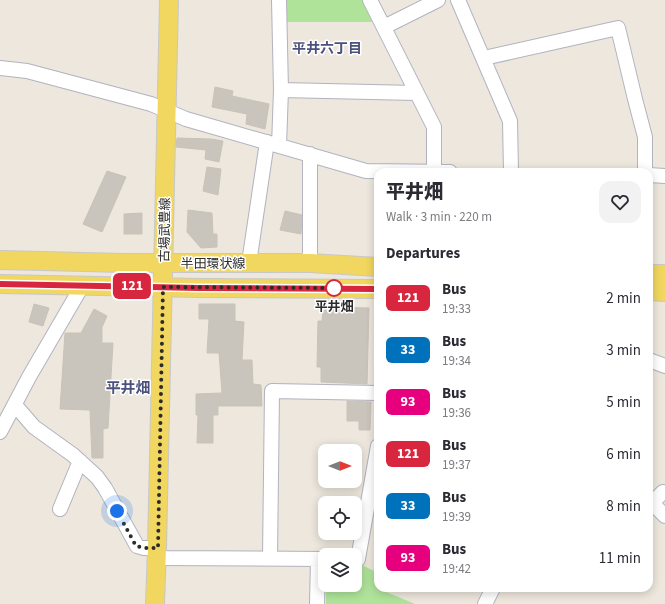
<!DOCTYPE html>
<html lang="en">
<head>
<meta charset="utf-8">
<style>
	body { margin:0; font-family:"Source Sans 3","Noto Sans JP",sans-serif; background:#f2f2f3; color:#2b2b33; height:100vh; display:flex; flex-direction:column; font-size:15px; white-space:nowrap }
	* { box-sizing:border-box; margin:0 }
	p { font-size:13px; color:#7c7c81 }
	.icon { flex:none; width:22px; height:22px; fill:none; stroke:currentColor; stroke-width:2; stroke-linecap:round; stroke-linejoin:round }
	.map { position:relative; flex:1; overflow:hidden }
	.drawer { position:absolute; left:374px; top:168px; width:279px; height:424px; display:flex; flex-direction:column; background:#fff; border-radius:12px; box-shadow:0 2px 10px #0003 }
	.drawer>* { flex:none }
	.badge { padding:0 8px; border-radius:6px; font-size:14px; line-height:26px }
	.needle { width:26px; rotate:90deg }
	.controls { position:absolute; left:318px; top:444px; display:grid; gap:8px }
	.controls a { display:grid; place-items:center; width:44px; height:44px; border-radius:8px; background:#fff; box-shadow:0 2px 10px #0003; font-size:20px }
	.you { position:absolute; width:20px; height:20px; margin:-10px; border:3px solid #fff; border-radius:50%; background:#1a73e8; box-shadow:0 0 0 6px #1a73e833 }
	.map>.badge { position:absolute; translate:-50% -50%; box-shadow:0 0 0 2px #fff }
	h2 { padding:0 12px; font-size:15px; line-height:36px }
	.round { display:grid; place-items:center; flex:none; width:42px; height:42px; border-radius:12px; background:#f2f2f3 }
	.overview { display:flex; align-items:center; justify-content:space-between; height:68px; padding:0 12px }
	h1 { font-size:19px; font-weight:800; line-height:30px }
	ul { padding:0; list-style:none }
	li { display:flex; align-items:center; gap:12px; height:52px; padding:0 12px }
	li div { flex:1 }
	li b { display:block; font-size:15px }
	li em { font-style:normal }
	li .badge { min-width:44px; font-weight:700; text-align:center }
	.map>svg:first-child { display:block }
	.green { fill:#afe39a }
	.building { fill:#c9c5bc; stroke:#c9c3b7 }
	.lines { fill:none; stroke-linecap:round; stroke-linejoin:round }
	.minor-casing { stroke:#b1b3bf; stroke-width:16 }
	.major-casing { stroke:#c8c8c8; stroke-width:20 }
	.minor { stroke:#fff; stroke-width:14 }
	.major { stroke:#f1d75f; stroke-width:18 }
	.line-casing { stroke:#fff; stroke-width:9 }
	.line { stroke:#d7263d; stroke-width:6 }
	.walk { stroke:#2b2b2b; stroke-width:4; stroke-dasharray:0 7.2 }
	.stop-dot { fill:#fff; stroke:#d7263d; stroke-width:2 }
	.labels { text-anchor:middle; stroke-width:3; stroke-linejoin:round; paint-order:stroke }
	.street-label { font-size:13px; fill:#2b2b2b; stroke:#fff }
	.stop-label { font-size:13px; font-weight:bold; fill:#2b2b2b; stroke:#fff }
	.neighbourhood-label { font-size:14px; font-weight:bold; fill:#4b517c; stroke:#fff }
	.quarter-label { font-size:15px; font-weight:bold; fill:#4b517c; stroke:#fff }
</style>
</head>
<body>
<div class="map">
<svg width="665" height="604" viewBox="0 0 665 604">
	<rect width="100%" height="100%" fill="#ede7dd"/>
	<path class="green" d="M286 0H362L373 22H286Z
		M355 566H364L378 573V588H385L384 591 415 604H326V585H355Z"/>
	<path class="building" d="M215 87 233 91 232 96 269 104 265 129 246 124 247 114 212 107Z
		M177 138 211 139 223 141 219 162 205 159 206 150 176 147Z
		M207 167 221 169 218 195 203 191Z
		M107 171 126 177 102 232 83 224Z
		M188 210 212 213 213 234H217V247L201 248 187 232Z
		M285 211 302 215 301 234 280 230Z
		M142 213V234H124V214Z
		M34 304 49 308 43 326 29 322Z
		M199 304H235V321L244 322 242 360H252L253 384 261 385 262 406H218V415H213V443H197L198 415H196V394L222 393 219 353H207L209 319H199Z
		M323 307 369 308 367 384 321 382V367H317L318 321H322Z
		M94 309 107 316 102 327V343H113L108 428 103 429V458H92L90 410 60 409 65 333H81Z
		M347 401 371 402 370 430H359V421H347Z"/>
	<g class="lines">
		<defs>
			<path id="minor" d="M279 0 281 90 279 146
				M370 0 434 127V172
				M458 0 510 121 511 172
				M384 27 438 0
				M484 58 618 28 635 99 645 137V172
				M0 68 27 71 151 104 186 119 366 171 450 172
				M281 90 416 93
				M310 154V263
				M649 175 665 176
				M249 263 267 142
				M649 360 665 366
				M15 405 34 427 73 455 97 477 105 488 137 546 144 548H157
				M0 432 29 377 82 286
				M649 500 665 516
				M652 503 663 492
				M60 509 80 461
				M157 558 325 559
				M270 558 272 391 378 393
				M355 559H358L378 446
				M317 604 318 559
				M485 604 493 588"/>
			<path id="major" d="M0 260 125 263H310L378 267
				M649 274H665
				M0 284 199 288 378 289
				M649 291 665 292
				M155 604 157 548 169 0"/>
		</defs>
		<use href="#minor" class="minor-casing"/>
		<use href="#major" class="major-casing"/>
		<use href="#minor" class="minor"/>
		<use href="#major" class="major"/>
	</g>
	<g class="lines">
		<defs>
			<path id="line" d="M0 284 199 288 378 289"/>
		</defs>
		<use href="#line" class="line-casing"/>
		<use href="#line" class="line"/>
		<path class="walk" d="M117 511 136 546 144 548H158L163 287 334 288"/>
	</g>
	<circle class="stop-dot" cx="334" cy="288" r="8"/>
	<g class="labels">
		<g class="street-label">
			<text transform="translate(164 230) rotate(-89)" y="5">古場武豊線</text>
			<text x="213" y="268">半田環状線</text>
		</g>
		<g class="stop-label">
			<text x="334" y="311">平井畑</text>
		</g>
		<g class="neighbourhood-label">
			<text x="327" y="53">平井六丁目</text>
		</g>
		<g class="quarter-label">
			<text x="128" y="393">平井畑</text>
		</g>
	</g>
</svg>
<div class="controls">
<a><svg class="needle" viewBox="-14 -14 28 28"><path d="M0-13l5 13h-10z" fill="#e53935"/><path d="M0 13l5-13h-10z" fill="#7c7c81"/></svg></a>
<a><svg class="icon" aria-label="locate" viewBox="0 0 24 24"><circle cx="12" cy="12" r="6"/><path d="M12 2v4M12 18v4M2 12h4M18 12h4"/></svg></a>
<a><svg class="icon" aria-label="layers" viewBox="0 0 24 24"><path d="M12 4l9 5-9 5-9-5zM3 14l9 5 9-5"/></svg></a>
</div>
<div class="you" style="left:117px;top:511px"></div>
<b class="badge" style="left:132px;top:286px;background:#d7263d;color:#fff">121</b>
<section class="drawer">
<div class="overview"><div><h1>平井畑</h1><p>Walk · 3 min · 220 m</p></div><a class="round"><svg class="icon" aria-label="heart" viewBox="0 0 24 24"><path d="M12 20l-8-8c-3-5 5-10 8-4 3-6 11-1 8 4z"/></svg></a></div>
<h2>Departures</h2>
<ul>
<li><span class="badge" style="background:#d7263d;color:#fff">121</span><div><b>Bus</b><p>19:33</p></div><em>2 min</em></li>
<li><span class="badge" style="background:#0072bc;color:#fff">33</span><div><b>Bus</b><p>19:34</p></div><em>3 min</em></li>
<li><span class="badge" style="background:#e6007e;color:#fff">93</span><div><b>Bus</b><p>19:36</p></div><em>5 min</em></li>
<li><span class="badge" style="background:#d7263d;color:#fff">121</span><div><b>Bus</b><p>19:37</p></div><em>6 min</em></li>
<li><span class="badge" style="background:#0072bc;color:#fff">33</span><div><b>Bus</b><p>19:39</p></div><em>8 min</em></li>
<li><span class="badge" style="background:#e6007e;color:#fff">93</span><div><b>Bus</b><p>19:42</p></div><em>11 min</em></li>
</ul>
</section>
</div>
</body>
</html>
